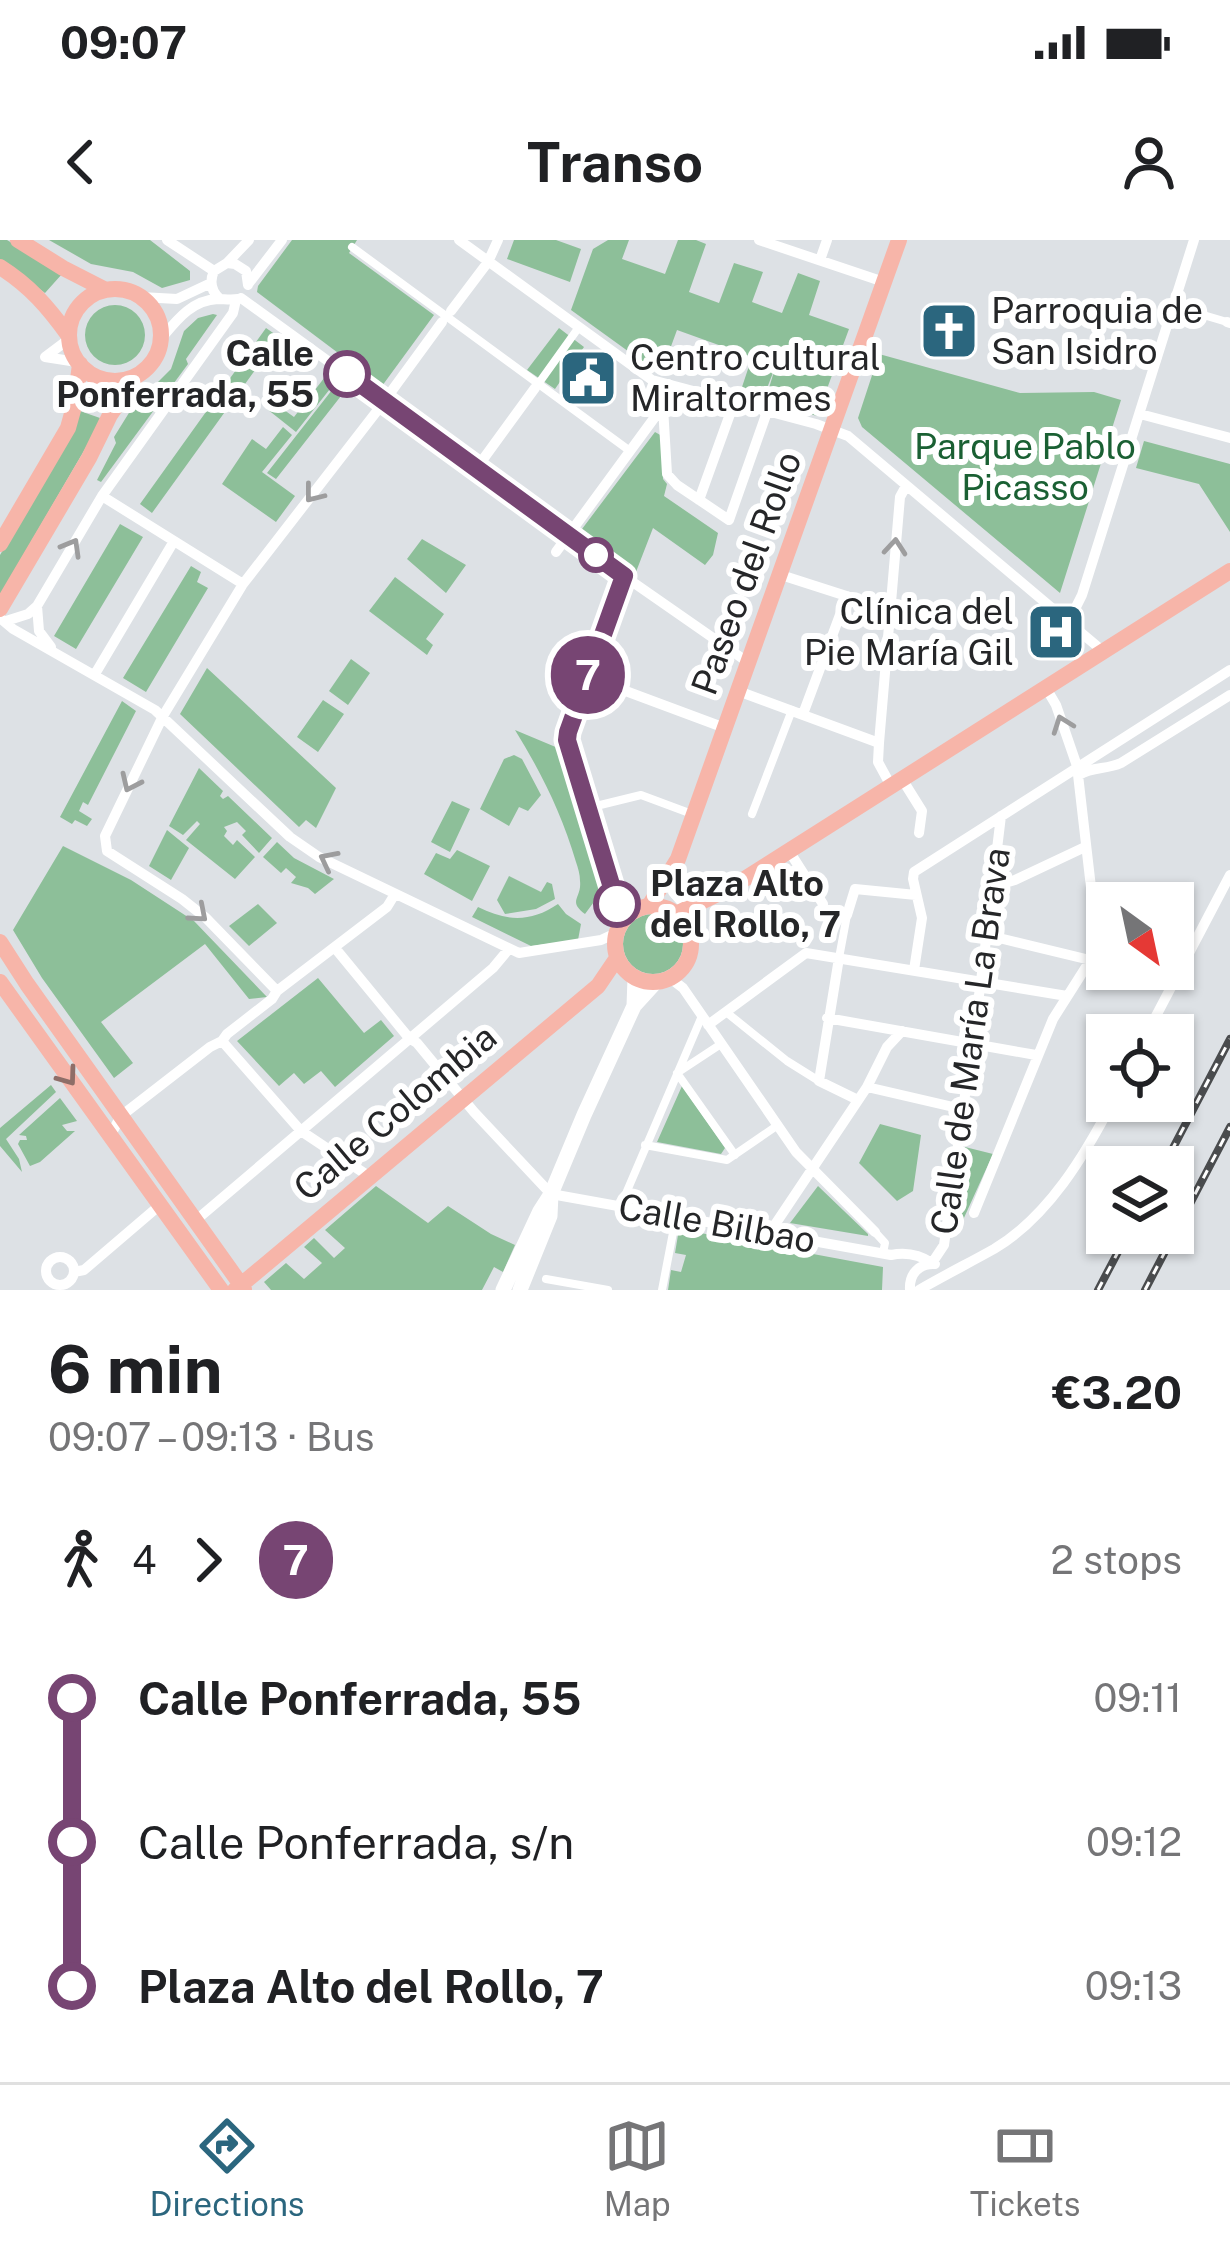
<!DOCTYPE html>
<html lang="en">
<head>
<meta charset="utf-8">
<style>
	body { margin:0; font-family:"Public Sans",sans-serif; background:#f2f2f2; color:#202124; height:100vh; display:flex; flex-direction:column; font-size:45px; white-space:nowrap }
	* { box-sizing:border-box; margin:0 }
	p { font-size:39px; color:#757577 }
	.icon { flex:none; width:66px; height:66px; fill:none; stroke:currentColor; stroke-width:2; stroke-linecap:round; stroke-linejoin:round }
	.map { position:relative; height:1050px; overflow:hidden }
	.side { display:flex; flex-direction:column; background:#fff; flex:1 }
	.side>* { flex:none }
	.badge { padding:0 24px; border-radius:39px; font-size:42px; line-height:78px }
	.needle { width:78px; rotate:147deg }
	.buttons { position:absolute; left:1086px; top:642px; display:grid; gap:24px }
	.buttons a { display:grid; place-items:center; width:108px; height:108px; border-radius:0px; background:#fff; box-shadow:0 3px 9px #0004; font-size:60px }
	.map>.badge { position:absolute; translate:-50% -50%; box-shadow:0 0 0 6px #fff }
	.legs { display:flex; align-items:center; gap:18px; height:132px; padding:0 48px; font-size:39px }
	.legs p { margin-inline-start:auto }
	.overview { display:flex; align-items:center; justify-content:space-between; height:204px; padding:0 48px }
	h1 { font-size:66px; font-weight:700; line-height:90px }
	ul { padding:0 48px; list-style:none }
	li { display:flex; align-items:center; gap:42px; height:144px; font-size:45px }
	li i { display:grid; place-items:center; width:18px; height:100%; margin:0 15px; background:currentColor }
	li i::after { content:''; width:30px; height:30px; margin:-15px; border:9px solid; border-radius:50%; background:#fff }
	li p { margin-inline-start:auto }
	li:first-child i { background:linear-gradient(#0000 50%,currentColor 0) }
	li:last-child i { background:linear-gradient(currentColor 50%,#0000 0) }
	.status { display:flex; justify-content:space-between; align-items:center; height:84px; padding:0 60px; background:#fff; direction:ltr }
	.status svg { height:33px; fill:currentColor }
	header { display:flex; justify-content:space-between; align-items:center; height:156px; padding:0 48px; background:#fff; font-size:54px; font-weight:700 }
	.dock { display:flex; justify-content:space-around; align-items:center; height:168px; border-top:3px solid #e0e0e0; background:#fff; font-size:33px; color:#757577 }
	.dock a { display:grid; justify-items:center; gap:6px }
	.dock .on { color:#2b667e }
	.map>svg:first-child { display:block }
	.green { fill:#8dbf99 }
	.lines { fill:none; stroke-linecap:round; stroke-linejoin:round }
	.pedestrian { stroke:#fff; stroke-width:8 }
	.minor { stroke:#fff; stroke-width:10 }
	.secondary { stroke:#fff; stroke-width:15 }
	.primary { stroke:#f7b5a9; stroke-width:16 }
	.rail-casing { stroke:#4a4c4e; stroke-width:8 }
	.rail { stroke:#fff; stroke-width:3; stroke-dasharray:9; stroke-linecap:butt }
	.oneway { stroke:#9d9d9e }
	.oneway2 { stroke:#8e6e68 }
	.line-1-casing { stroke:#fff; stroke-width:27 }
	.line-1 { stroke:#774573; stroke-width:18 }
	.stop-1-dot { fill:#fff; stroke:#774573; stroke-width:6 }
	.labels { text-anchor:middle; stroke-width:12; stroke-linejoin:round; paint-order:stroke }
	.poi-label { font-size:36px; fill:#252628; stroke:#fff; text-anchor:start }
	.stop-label { font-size:36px; font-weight:bold; fill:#252628; stroke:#fff; text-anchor:end }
	.park-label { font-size:36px; fill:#1a6033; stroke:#fff }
	.street-label { font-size:36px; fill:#252628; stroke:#fff }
</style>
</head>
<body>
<div class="status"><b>09:07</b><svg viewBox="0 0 49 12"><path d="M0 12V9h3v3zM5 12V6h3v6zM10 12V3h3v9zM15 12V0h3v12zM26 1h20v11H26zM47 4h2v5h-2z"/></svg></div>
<header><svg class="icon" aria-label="back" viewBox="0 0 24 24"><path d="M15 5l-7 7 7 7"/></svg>Transo<svg class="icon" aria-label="person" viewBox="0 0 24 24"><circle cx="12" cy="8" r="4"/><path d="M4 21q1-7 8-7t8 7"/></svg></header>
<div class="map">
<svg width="1230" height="1050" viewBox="0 0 1230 1050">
	<rect width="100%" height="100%" fill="#dde1e5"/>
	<path class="green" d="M0 0H7L62 34 45 53 0 20Z
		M49 0H150L190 31V40L162 48 133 32 91 24Z
		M292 0H357L349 13 434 75 382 146 257 52 258 46Z
		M514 0H556L581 9 570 42 507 19Z
		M608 0H629L622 19 665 34 678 0H696L706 4 689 52 719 63 734 23 763 32 752 62 782 73 798 33 820 41 809 75 849 89 817 176 765 161 776 125 762 161 740 153 752 117 677 90 662 131 650 127 571 70 593 9Z
		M85 95a30 30 0 1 1 60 0a30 30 0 1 1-60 0Z
		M213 74 217 75 186 119 188 124 101 242 97 240 116 203 114 197 132 168 171 129 184 91 198 78Z
		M266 88 279 97 152 273 140 264Z
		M559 88 584 107 555 149 527 130Z
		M879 114 1020 153 1094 152 1121 160 1060 353 862 187 858 178Z
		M328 133 337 140 296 192 267 169 273 162 294 177Z
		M339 141 348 147 276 239 267 233Z
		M80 171 100 178 92 197 0 355V315L59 217Z
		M283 187 292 195 262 232 295 256 276 282 222 244 252 199 266 209Z
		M655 192 662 196 663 239 667 244 664 256 718 293 713 315 705 325 653 288 634 337 580 298 579 293Z
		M1144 201 1230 224V292L1199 244 1136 228Z
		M120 284 143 297 76 409 54 396Z
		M422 299 466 325 446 353 407 319Z
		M191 326 201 332 197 342 208 348 146 452 123 438Z
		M395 337 444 374 426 399 433 405 427 415 369 371Z
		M351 419 370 433 348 465 329 451Z
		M207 428 336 548 316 588 306 580 299 587 180 474Z
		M323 460 344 474 318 512 297 497Z
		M122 461 136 471 88 565 83 562 79 571 92 579 87 586 75 580 72 584 60 577Z
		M515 490 558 508 602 651 585 674C567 661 582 658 580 641 580 634 578 628 576 622 562 574 541 532 515 490Z
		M514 515 522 519 541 555 528 571 519 567 509 586 480 569 504 519Z
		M199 528 223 551 220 556 223 559 228 556 272 598 259 613 242 595 246 591 237 582 224 587 227 591 224 596 233 605 237 600 255 617 235 639 186 600 200 584 197 581 183 595 169 586Z
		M452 561 470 569 450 612 431 602Z
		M167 590 189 608 171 640 149 626Z
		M277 602 294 618 334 639 315 654 308 648 291 643 296 637 286 628 281 633 263 617Z
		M63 606 131 640 194 681 267 757 249 759 205 704 101 782 133 823 114 838 42 738 13 690Z
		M457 610 490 626 472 661 424 634 436 613 450 619Z
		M509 636 541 652 547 642 552 644 555 659 536 669 505 674 497 660Z
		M258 664 277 683 249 706 229 686Z
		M558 664 566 674 581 684 578 700 531 706 472 677 478 667C506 681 530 683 558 664Z
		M623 704a30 30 0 1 1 60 0a30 30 0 1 1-60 0Z
		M318 738 364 793 381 780 394 796 335 847 321 831 304 844 294 833 279 846 237 801Z
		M51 845 56 852 6 899 19 919 22 932 0 906V888Z
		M682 846 725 908 721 914 657 902Z
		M60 858 77 881 62 885 67 891H75L40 922 30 926 18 904 20 900H27L26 896 19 895Z
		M880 884 921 895 913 951 897 961 859 923Z
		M965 907 993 914 958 991 953 990Z
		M376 946 428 983 448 966 491 994 515 1005 503 1032 494 1027 482 1050H271L264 1042 286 1023 304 1039 322 1023 304 1007 314 998 334 1018 345 1008 325 990Z
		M818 946 868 994V996L790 983Z
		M679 989 883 1027 882 1050H668L671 1030 681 1032 686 1015 675 1013Z"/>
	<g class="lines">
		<path class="pedestrian" d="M352 7 630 211
			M1173 66 1227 82
			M536 147 579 87
			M588 568 641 555 692 574
			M752 574 792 470
			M839 718 847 675
			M726 772 787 821 819 841
			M721 804 677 833 735 915
			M645 905 727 920 778 885
			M621 965 702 776
			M875 992 885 1003 883 1013
			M546 1039 608 1050
			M662 1050 676 977"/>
		<path class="minor" d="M167 0 214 31
			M459 0 652 140 669 157
			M759 0 884 42
			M820 20 827 0
			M227 23 235 24 246 31 248 45
			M249 43 282 0
			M141 57 177 59 211 43
			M241 58 624 336 749 423
			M220 59C211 51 209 42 214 31L227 23 249 0
			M451 71 488 22 498 0
			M1227 82 1230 83
			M160 100C176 81 191 60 218 59 224 59 231 60 238 59
			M45 117 77 122
			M45 117 69 99
			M652 140 816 184 848 196 1104 412
			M663 167 667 234 677 245 729 280 767 172
			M1140 174 1230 198
			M476 229 535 148
			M102 256 243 344
			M699 260 734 163
			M556 312 663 166
			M781 335 890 370
			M0 378 13 389 155 470 290 597 319 617 519 713 601 700 616 693
			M6 381 28 374 37 366
			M1069 381 1082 355 1194 0
			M51 407 39 391 37 366 102 256 233 73 236 60
			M95 434 174 301
			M588 437 725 488
			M738 451 879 503
			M803 474 847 356
			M1079 535C1093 526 1106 530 1121 523L1230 455
			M902 539 922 571 919 593
			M891 546 878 522 879 503 900 257 906 246
			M789 611 823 664
			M992 647 1015 640 1085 607
			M673 652 680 660 691 665
			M847 675 855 649 916 655
			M622 681 567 500 568 492 624 336
			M986 698H999L1090 720
			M335 708 409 798 417 803 474 872 551 954 891 1015C905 1012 920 1015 932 1023L944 1005 981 741 1001 576
			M839 718 819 841 858 860
			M914 730 922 678 913 639 914 632 1230 430
			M670 738 683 748 796 912 875 992
			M277 751 206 678 182 659 107 611 105 596 163 476 243 344 377 171 442 82
			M827 778 1036 815
			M708 785 806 713 1067 756
			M1146 795 1230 635
			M222 801 301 891 370 937
			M867 847 962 869
			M110 896 121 876 210 807 222 801 227 794 272 759 277 751 387 667 395 654
			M974 973 1053 779 1098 708 1077 526 1056 465 1046 448
			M195 981 493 728 508 710
			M770 992 867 847 887 807 902 791
			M46 1031a14 14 0 1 1 28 0a14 14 0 1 1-28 0Z
			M74 1032 84 1030 160 965
			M910 1050C909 1034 919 1023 935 1024
			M919 1050C943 1036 969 1023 994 1009 1048 977 1085 915 1113 861"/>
		<path class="secondary" d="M634 766 635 738
			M503 1050 540 971 549 957
			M520 1050 550 976 551 954 584 875 634 766 655 743"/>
		<path class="primary" d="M18 0 63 28 106 50
			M0 27C30 46 48 67 69 96
			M69 95a46 46 0 1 1 92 0a46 46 0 1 1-92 0Z
			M0 304 68 188 75 163 80 124
			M0 369 89 218 110 175 136 137
			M615 704a38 38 0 1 1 76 0a38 38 0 1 1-76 0Z
			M649 666 678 619 899 0
			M676 674 732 647 1230 331
			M0 702 27 744 244 1049
			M0 742 221 1050
			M235 1050 598 746 617 718"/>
		<defs>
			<path id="rail" d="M1163 927 1230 799
				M1098 1050 1128 993
				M1145 1050 1230 887"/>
		</defs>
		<use href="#rail" class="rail-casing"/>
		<use href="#rail" class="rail"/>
	</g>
	<defs><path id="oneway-chevron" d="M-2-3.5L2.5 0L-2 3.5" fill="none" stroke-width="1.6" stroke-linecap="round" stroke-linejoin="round" transform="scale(3)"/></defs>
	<g class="oneway">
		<use href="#oneway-chevron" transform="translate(313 254) rotate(128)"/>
		<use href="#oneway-chevron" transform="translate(72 307) rotate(-60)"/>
		<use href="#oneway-chevron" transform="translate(895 307) rotate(-85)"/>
		<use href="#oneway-chevron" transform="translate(1062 484) rotate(-110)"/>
		<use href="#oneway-chevron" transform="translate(130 543) rotate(115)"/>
		<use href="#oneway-chevron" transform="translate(328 620) rotate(-153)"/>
		<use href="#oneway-chevron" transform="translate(199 674) rotate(41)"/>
	</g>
	<use class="oneway2" href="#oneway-chevron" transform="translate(68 837) rotate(54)"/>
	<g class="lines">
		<defs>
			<path id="line-1" d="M347 134 624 336 568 492 567 500 617 664"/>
		</defs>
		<use href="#line-1" class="line-1-casing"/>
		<use href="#line-1" class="line-1"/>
	</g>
	<defs>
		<symbol id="church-square" viewBox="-11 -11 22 22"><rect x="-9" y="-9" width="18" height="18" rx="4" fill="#2b667e" stroke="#fff"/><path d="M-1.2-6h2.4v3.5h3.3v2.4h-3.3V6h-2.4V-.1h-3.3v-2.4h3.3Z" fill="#fff"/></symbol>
		<symbol id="civic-square" viewBox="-11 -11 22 22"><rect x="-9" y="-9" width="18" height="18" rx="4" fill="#2b667e" stroke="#fff"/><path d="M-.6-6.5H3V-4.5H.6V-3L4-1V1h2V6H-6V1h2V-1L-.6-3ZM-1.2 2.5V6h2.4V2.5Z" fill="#fff"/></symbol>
		<symbol id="hospital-square" viewBox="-11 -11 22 22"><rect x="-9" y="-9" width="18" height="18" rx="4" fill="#2b667e" stroke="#fff"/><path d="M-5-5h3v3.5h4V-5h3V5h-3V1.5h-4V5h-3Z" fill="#fff"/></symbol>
	</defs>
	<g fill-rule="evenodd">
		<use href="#church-square" x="916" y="58" width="66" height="66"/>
		<use href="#civic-square" x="555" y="105" width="66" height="66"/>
		<use href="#hospital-square" x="1023" y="359" width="66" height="66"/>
	</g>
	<g class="stop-1-dot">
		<circle cx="347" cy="134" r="21"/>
		<circle cx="596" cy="315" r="15"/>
		<circle cx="617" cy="664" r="21"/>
	</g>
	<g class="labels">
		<g class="poi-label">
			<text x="991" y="83">Parroquia de<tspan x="991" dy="41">San Isidro</tspan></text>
			<text x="630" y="130">Centro cultural<tspan x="630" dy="41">Miraltormes</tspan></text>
			<text x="1014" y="384" text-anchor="end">Clínica del<tspan x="1014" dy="41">Pie María Gil</tspan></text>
		</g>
		<g class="stop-label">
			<text x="314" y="126">Calle<tspan x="314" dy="41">Ponferrada, 55</tspan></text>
			<text x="650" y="656" text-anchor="start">Plaza Alto<tspan x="650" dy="41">del Rollo, 7</tspan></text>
		</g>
		<g class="park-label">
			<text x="1025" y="219">Parque Pablo<tspan x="1025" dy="41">Picasso</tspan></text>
		</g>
		<g class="street-label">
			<text transform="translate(746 333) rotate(-70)" y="13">Paseo del Rollo</text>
			<text transform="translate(970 801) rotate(-82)" y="13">Calle de María La Brava</text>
			<text transform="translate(395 872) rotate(-40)" y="13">Calle Colombia</text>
			<text transform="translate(717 983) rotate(10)" y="13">Calle Bilbao</text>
		</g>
	</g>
</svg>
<div class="buttons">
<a><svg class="needle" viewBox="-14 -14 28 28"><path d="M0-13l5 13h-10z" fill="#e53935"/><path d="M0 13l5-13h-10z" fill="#757577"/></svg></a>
<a><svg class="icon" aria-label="locate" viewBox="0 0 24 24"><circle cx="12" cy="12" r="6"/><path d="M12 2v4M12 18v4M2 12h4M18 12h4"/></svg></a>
<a><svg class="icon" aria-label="layers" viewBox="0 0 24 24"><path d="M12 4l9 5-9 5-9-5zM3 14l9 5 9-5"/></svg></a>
</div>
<b class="badge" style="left:588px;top:435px;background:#774573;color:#fff">7</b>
</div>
<section class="side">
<div class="overview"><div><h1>6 min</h1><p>09:07 – 09:13 · Bus</p></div><b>€3.20</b></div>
<div class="legs"><svg class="icon" aria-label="walk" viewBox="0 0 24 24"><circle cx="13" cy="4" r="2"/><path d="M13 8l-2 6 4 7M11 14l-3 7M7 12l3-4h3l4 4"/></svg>4<svg class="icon" aria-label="forward" viewBox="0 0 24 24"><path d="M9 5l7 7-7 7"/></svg><b class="badge" style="background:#774573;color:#fff">7</b><p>2 stops</p></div>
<ul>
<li><i style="color:#774573"></i><b>Calle Ponferrada, 55</b><p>09:11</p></li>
<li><i style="color:#774573"></i><span>Calle Ponferrada, s/n</span><p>09:12</p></li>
<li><i style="color:#774573"></i><b>Plaza Alto del Rollo, 7</b><p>09:13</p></li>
</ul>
</section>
<nav class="dock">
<a class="on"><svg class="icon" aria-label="directions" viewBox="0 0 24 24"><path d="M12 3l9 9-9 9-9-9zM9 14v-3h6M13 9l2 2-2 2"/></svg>Directions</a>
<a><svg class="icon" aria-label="map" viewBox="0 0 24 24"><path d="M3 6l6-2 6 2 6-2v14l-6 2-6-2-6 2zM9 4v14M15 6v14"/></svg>Map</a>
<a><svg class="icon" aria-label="tickets" viewBox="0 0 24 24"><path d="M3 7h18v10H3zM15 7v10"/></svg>Tickets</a>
</nav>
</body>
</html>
